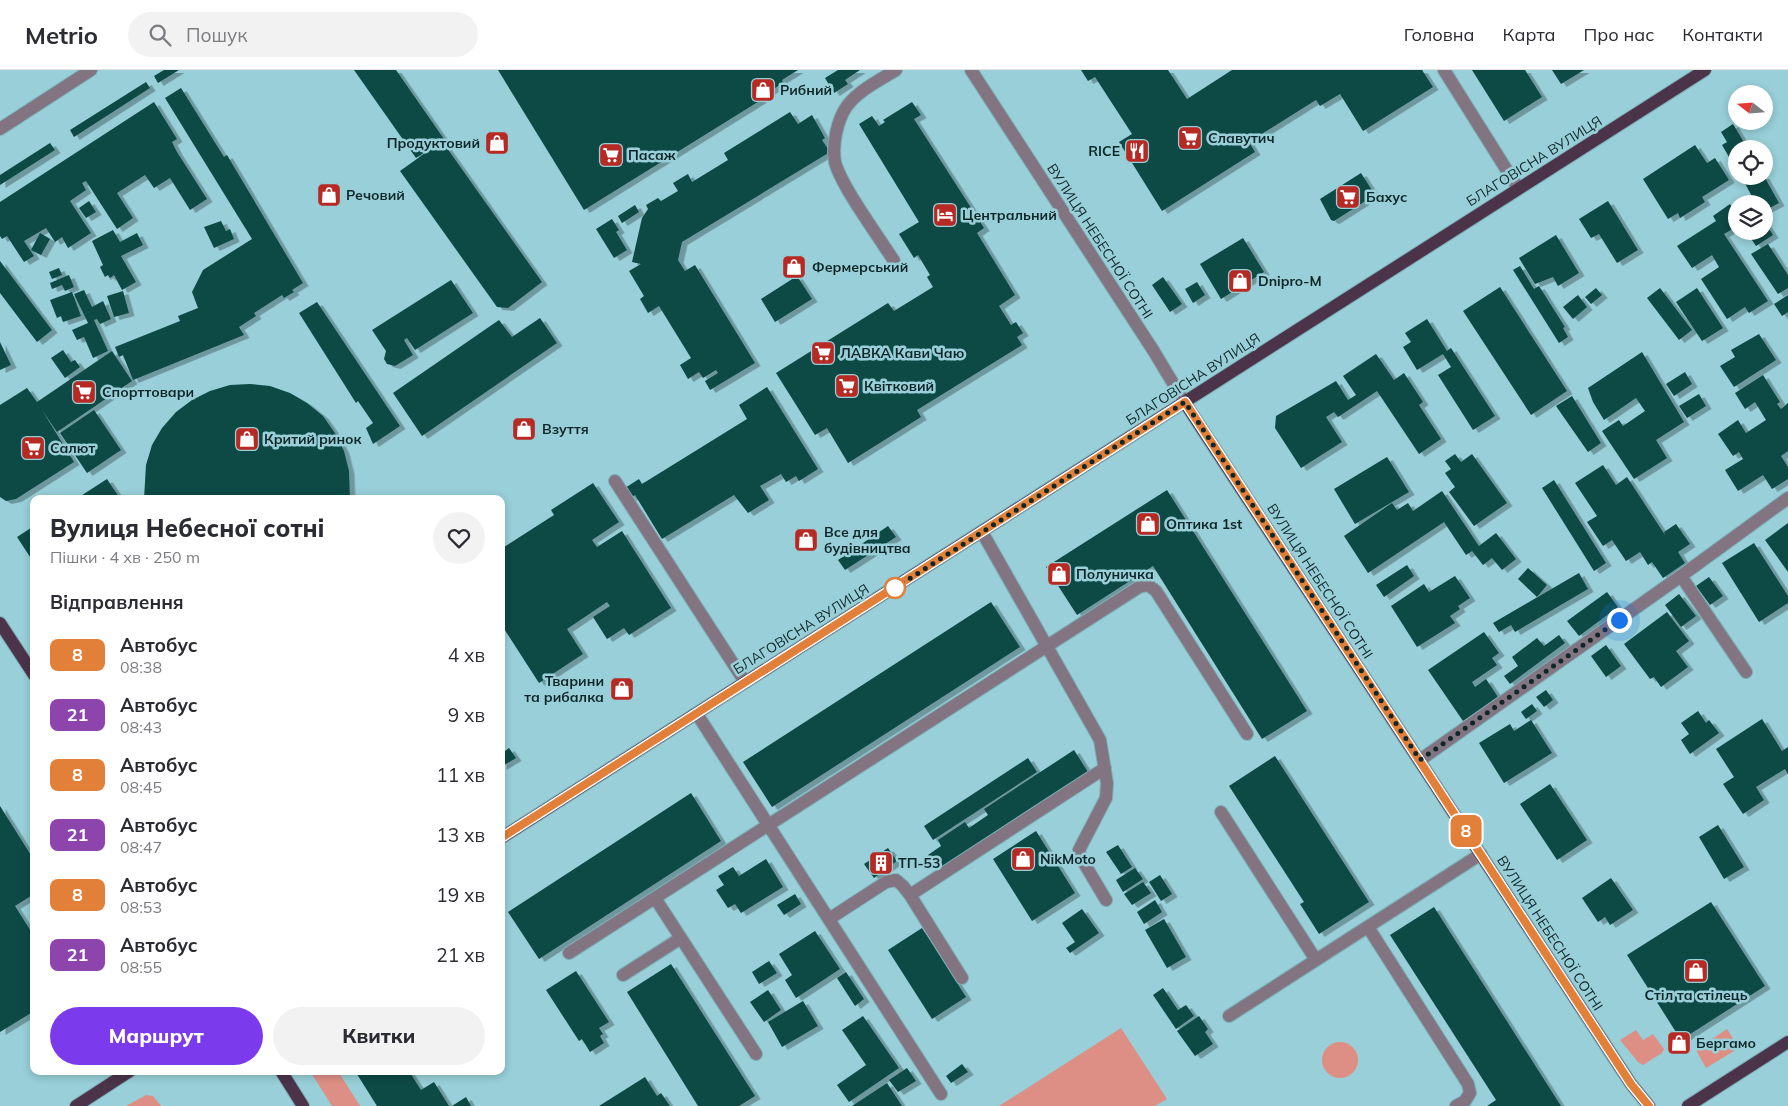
<!DOCTYPE html>
<html lang="uk">
<head>
<meta charset="utf-8">
<style>
	body { margin:0; font-family:Mulish,sans-serif; background:#f2f2f3; color:#2b2b33; height:100vh; display:flex; flex-direction:column; font-size:19px; white-space:nowrap }
	* { box-sizing:border-box; margin:0 }
	p { font-size:16px; color:#7c7c81 }
	.icon { flex:none; width:28px; height:28px; fill:none; stroke:currentColor; stroke-width:2; stroke-linecap:round; stroke-linejoin:round }
	.map { position:relative; flex:1; overflow:hidden }
	.drawer { position:absolute; left:30px; top:425px; width:475px; height:580px; display:flex; flex-direction:column; background:#fff; border-radius:10px; box-shadow:0 2px 8px #0003 }
	.drawer>* { flex:none }
	.badge { padding:0 10px; border-radius:8px; font-size:18px; line-height:32px }
	.needle { width:32px; rotate:287deg }
	.fabs { position:absolute; left:1728px; top:15px; display:grid; gap:10px }
	.fabs a { display:grid; place-items:center; width:45px; height:45px; border-radius:50%; background:#fff; box-shadow:0 2px 8px #0003; font-size:25px }
	.you { position:absolute; width:25px; height:25px; margin:-12px; border:4px solid #fff; border-radius:50%; background:#1a73e8; box-shadow:0 0 0 8px #1a73e833 }
	.map>.badge { position:absolute; translate:-50% -50%; box-shadow:0 0 0 2px #fff }
	h2 { padding:0 20px; font-size:19px; line-height:45px }
	.round { display:grid; place-items:center; flex:none; width:52px; height:52px; border-radius:26px; background:#f2f2f3 }
	.overview { display:flex; align-items:center; justify-content:space-between; height:85px; padding:0 20px }
	h1 { font-size:24px; font-weight:800; line-height:38px }
	.primary-button { display:flex; gap:10px; margin-top:auto; padding:10px 20px }
	.primary-button a { flex:1; height:58px; border-radius:30px; background:#7c3aed; color:#fff; font-size:20px; font-weight:800; line-height:58px; text-align:center }
	.primary-button a+a { background:#f2f2f3; color:#2b2b33 }
	ul { padding:0; list-style:none }
	li { display:flex; align-items:center; gap:15px; height:60px; padding:0 20px }
	li div { flex:1 }
	li b { display:block; font-size:19px }
	li em { font-style:normal }
	li .badge { min-width:55px; font-weight:700; text-align:center }
	header { display:flex; align-items:center; gap:30px; box-sizing:border-box; height:70px; padding:0 25px; background:#fff; border-bottom:1px solid #e1e1e2 }
	header strong { font-size:24px }
	nav { display:flex; gap:28px; margin-inline-start:auto; font-size:18px }
	.search { width:350px; height:45px; background:#f2f2f3; display:flex; align-items:center; gap:12px; box-sizing:border-box; padding:0 18px; border-radius:28px; color:#7c7c81; font-size:19px }
	.map>svg:first-child { display:block }
	.green { fill:#dd8f85 }
	.building { fill:#0c4844; filter:url(#shadow) }
	.lines { fill:none; stroke-linecap:round; stroke-linejoin:round }
	.minor-casing { stroke:#7dadb5; stroke-width:14 }
	.major-casing { stroke:#7dadb5; stroke-width:14 }
	.minor { stroke:#827481; stroke-width:12 }
	.major { stroke:#4b334a; stroke-width:12 }
	.line-casing { stroke:#fff; stroke-width:11 }
	.line { stroke:#e27f38; stroke-width:8 }
	.walk { stroke:#10272a; stroke-width:5; stroke-dasharray:0 9 }
	.stop-dot { fill:#fff; stroke:#e27f38; stroke-width:2.5 }
	.labels { text-anchor:middle; stroke-width:5; stroke-linejoin:round; paint-order:stroke }
	.poi-label { font-size:14px; font-weight:bold; fill:#10272a; stroke:#98cfd8; text-anchor:start }
	.street-label { font-size:14px; fill:#10272a; stroke:#98cfd8 }
</style>
</head>
<body>
<header>
<strong>Metrio</strong>
<div class="search"><svg class="icon" aria-label="search" viewBox="0 0 24 24"><circle cx="10" cy="10" r="6"/><path d="M15 15l6 6"/></svg>Пошук</div>
<nav><a>Головна</a><a>Карта</a><a>Про нас</a><a>Контакти</a></nav>
</header>
<div class="map">
<svg width="1788" height="1036" viewBox="0 0 1788 1036">
	<defs>
		<filter id="shadow"><feDropShadow dx="5.5" dy="3" stdDeviation="0" flood-color="#0004"/></filter>
	</defs>
	<rect width="100%" height="100%" fill="#98cfd8"/>
	<path class="green" d="M1121 958 1167 1029 1155 1036H999Z
		M1727 959 1739 978 1706 998 1696 980Z
		M1636 960 1643 970 1653 964 1664 979 1662 983 1643 995 1638 992 1620 970Z
		M1322 990a18 18 0 1 1 36 0a18 18 0 1 1-36 0Z
		M310 1001H338L360 1036H332Z
		M146 1025 153 1026 161 1036H126Z"/>
	<path class="building" d="M164 0H179L158 13 154 6Z
		M354 0H396L444 69 416 88Z
		M498 0H798L782 10 783 13 759 28 761 30 584 140Z
		M838 0H860L845 10 848 14 834 23 825 8Z
		M1081 0H1168L1187 29 1232 0H1422L1433 17 1363 61 1340 24 1320 36 1316 30 1249 72 1255 82 1162 141 1119 72 1132 64 1095 7 1088 11Z
		M1472 0H1525L1542 27 1504 51Z
		M1552 0H1584L1561 14Z
		M146 12 150 18 74 67 70 60Z
		M181 18 224 87 227 85 303 213 292 220 294 222 284 228 282 225 254 243 256 246 239 257 244 265 133 310 123 285 119 287 115 277 180 251 178 246 198 238 192 222 203 200 252 169 165 28Z
		M154 32 177 69 172 72 177 82 207 129 190 140 170 108 154 118 145 105 117 123 133 148 117 159 86 111 82 113 86 120 70 131 91 163 68 178 62 167 55 172 46 158 24 171 34 186 24 192 7 166 2 169 0 166V132Z
		M912 32 921 45 914 49 984 158 977 163 1015 225 999 236 1011 255 1016 252 1023 263 1017 267 1022 275 917 340 921 347 848 393 827 358 815 365 776 303 888 233 894 241 933 217 927 207 930 205 918 185 914 188 899 164 919 152 859 54 872 46 879 56 885 52 883 50Z
		M790 42 798 54 812 45 825 68 822 70 830 82 682 172 678 190 685 201 695 195 755 293 710 320 705 311 718 303 716 300 703 308 699 302 688 309 680 295 691 288 659 236 648 243 640 229 644 226 629 201 641 194 632 192 642 148 648 139 646 135 658 128 661 131 678 121 673 113 688 104 692 112 728 90 724 83Z
		M1733 54 1748 79H1736V99L1722 75 1727 72 1721 62Z
		M442 71 542 212 508 238 497 237 400 101Z
		M50 73 55 80 0 115V105Z
		M1695 75 1707 93 1715 88 1729 110 1702 127 1705 132 1680 148 1678 143 1668 149 1643 109Z
		M1361 103 1375 125 1334 151 1331 150 1320 129Z
		M1741 106H1764L1779 133 1764 141V134H1756Z
		M89 131 96 142 86 148 79 138Z
		M1608 131 1638 180 1617 193 1599 164 1591 168 1579 149Z
		M1730 134 1736 144V157L1724 164 1768 231 1749 243 1745 237 1727 249 1701 209 1719 197 1712 185 1692 198 1677 176 1716 151 1713 146Z
		M635 135 639 142 622 153 618 146Z
		M612 149 619 160 616 162 627 180 614 188 596 159Z
		M221 151 226 161 230 159 234 169 214 178 204 157Z
		M1764 151 1773 165 1756 176 1746 161H1764Z
		M113 160 120 172 137 163 143 175 121 186 136 212 122 220 114 205 110 208 108 205 105 207 100 197 103 195 92 171Z
		M40 163 50 169 41 185 31 180Z
		M1556 165 1579 203 1558 216 1553 207 1535 214 1519 188Z
		M1243 168 1264 202 1221 229 1200 194Z
		M1768 174 1788 205V218L1778 224 1751 184Z
		M0 191 52 260 37 272 0 223Z
		M1520 196 1534 219 1539 216 1565 257 1563 258 1568 267 1559 273 1513 200Z
		M59 198 62 205 52 209 49 202Z
		M69 205 74 217 65 221 62 215 52 219 50 213Z
		M797 206 812 229 775 252 761 229Z
		M1163 207 1182 234 1170 242 1152 215Z
		M451 210 473 243 415 280 407 268 404 270 413 285 395 296 387 294 384 289 386 281 372 260Z
		M1197 212 1205 225 1193 233 1185 219Z
		M1500 217 1567 321 1531 345 1463 241Z
		M1596 218 1602 225 1591 234 1585 227Z
		M1660 218 1692 260 1679 270 1647 228Z
		M1697 218 1723 258 1702 271 1676 232Z
		M84 220 92 237 103 231 111 249 100 254 97 249 94 250 108 281 93 288 84 267 77 270 72 260 88 253 74 224Z
		M123 221 129 243 114 247 107 226Z
		M72 222 81 246 63 252 61 246 57 248 50 230Z
		M1578 225 1587 237 1573 249 1563 237Z
		M1788 225V242L1782 246 1774 234Z
		M317 232 400 356 373 374 366 358 373 353 358 331 356 333 299 243Z
		M540 248 557 273 422 366 393 323 499 250 512 267Z
		M1427 249 1447 281 1451 278 1495 346 1473 360 1438 305 1451 297 1443 284 1417 300 1403 277 1411 272 1405 263Z
		M1759 264 1776 290 1734 317 1720 296 1735 287 1731 280Z
		M0 272 11 295 0 300Z
		M63 280 71 292 75 290 80 297 65 308 51 288Z
		M112 281 132 311 57 362 42 340 74 392 16 429 6 431 0 427V335L27 318 37 332Z
		M1642 282 1684 352 1656 370 1667 388 1634 409 1602 361 1619 350 1623 356 1645 341 1636 328 1604 350 1593 332 1588 318Z
		M1376 284 1394 310 1404 303 1423 332 1419 335 1441 369 1419 384 1377 321 1338 347 1334 342 1326 347 1342 372 1301 398 1275 358 1276 346 1336 311 1348 330 1356 325 1343 306Z
		M1685 302 1692 314 1674 326 1666 314Z
		M1763 305 1780 332 1777 334 1781 339 1788 333V381L1781 386 1788 397V409L1772 419 1763 405 1738 421 1725 400 1743 389 1739 382 1733 386 1718 364 1738 350 1746 363 1766 350 1755 332 1745 339 1735 323Z
		M250 314 270 316 290 323 307 333 323 346 335 363 344 381 349 401 350 429H144L146 395 152 375 162 358 176 342 192 330 210 321 230 315Z
		M767 317 818 399 799 411 796 406 786 412 781 404 760 416 769 430 748 443 734 425 662 469 635 425 631 428 625 418 639 409 642 414 747 349 739 335Z
		M1699 324 1706 336 1687 348 1679 336Z
		M1572 326 1601 373 1588 382 1556 336Z
		M94 340 121 380 87 403 60 363Z
		M1455 384 1461 392 1472 384 1507 433 1474 456 1449 422 1455 417 1445 403 1451 399 1445 391Z
		M1387 387 1409 422 1355 454 1334 419Z
		M1603 395 1616 415 1627 407 1665 465 1664 462 1676 454 1690 474 1678 482 1685 493 1663 508 1652 492 1648 495 1640 482 1626 491 1612 470 1603 476 1587 452 1597 446 1575 413Z
		M107 409 119 427 117 429H76Z
		M1554 410 1606 493 1594 501 1542 418Z
		M593 413 619 452 592 470 597 477 622 461 671 538 629 565 624 558 607 569 593 547 610 536 607 532 567 559 583 584 539 613 501 554V479L554 445 551 440Z
		M1167 420 1307 641 1262 669 1153 496 1077 545 1046 497Z
		M1442 421 1479 476 1496 463 1516 489 1502 500 1492 488 1483 495 1472 481 1466 485 1444 452 1368 503 1344 466 1392 433 1397 440 1408 433 1413 441Z
		M1788 453V502L1765 470Z
		M34 456V493L17 467Z
		M888 456 896 467 845 500 838 490Z
		M1754 473 1788 526V533L1759 552 1722 493Z
		M1407 495 1414 506 1384 527 1376 515Z
		M1528 498 1547 515 1537 527 1518 509Z
		M1579 503 1588 519 1515 562 1511 555 1499 562 1493 553Z
		M1455 506 1470 528 1458 536 1460 539 1450 546 1455 553 1417 577 1391 536 1424 514 1429 522Z
		M1709 507 1723 526 1710 535 1696 516Z
		M1607 522 1618 537 1579 566 1567 551Z
		M1679 524 1696 546 1681 557 1665 535Z
		M991 532 1020 577 772 737 743 692Z
		M1667 542 1689 571 1676 581 1688 597 1661 617 1654 607 1650 609 1624 574Z
		M1484 562 1499 583 1492 588 1497 595 1472 612 1475 617 1486 609 1498 627 1463 651 1428 600Z
		M1559 565 1565 573 1510 614 1504 606 1518 596 1512 587 1537 568 1544 576Z
		M1606 575 1621 596 1606 607 1591 586Z
		M1546 620 1553 630 1544 637 1536 627Z
		M1532 634 1537 641 1526 649 1521 642Z
		M1698 641 1706 653 1709 650 1719 663 1690 684 1681 670 1689 664 1681 653Z
		M1762 649 1782 681 1788 677V704L1785 699 1756 717 1764 730 1743 744 1723 714 1734 707 1716 679Z
		M1531 650 1552 683 1504 713 1479 673 1510 654 1514 661Z
		M509 678 516 688 501 697V684Z
		M1074 680 1088 702 937 800 928 785 941 776 938 770 965 752 969 758 988 745 984 739Z
		M1275 686 1369 832 1319 864 1300 834 1304 832 1229 716Z
		M1028 688 1037 702 933 770 924 756Z
		M1550 714 1587 770 1557 790 1520 734Z
		M691 723 721 771 539 889 508 842Z
		M0 736 34 790V824L15 836 34 866V932L31 943 0 962Z
		M1718 755 1744 797 1724 809 1699 767Z
		M1036 761 1075 823 1032 851 993 789Z
		M1118 775 1132 797 1121 804 1106 782Z
		M888 778 897 791 874 808 864 794Z
		M766 789 783 817 741 843 735 834 728 838 716 820 724 815 718 806 733 797 739 806Z
		M1135 798 1143 809 1123 822 1116 810Z
		M1160 805 1172 824 1161 831 1149 812Z
		M1611 808 1633 840 1610 855 1605 847 1598 852 1582 828Z
		M1143 812 1151 823 1132 835 1124 824Z
		M795 824 801 834 784 845 777 835Z
		M1155 830 1162 842 1144 854 1137 842Z
		M1711 832 1765 916 1681 970 1627 885Z
		M1434 837 1561 1036H1487L1496 1030 1390 865Z
		M1082 839 1099 863 1070 883 1066 878 1075 872 1062 853Z
		M1164 849 1186 887 1167 898 1145 860Z
		M922 858 966 927 932 949 888 880Z
		M815 861 840 899 796 928 785 910 792 905 779 884Z
		M769 891 777 903 759 914 752 902Z
		M671 894 755 1026 739 1036H698L627 922Z
		M576 901 609 952 599 958 603 964 600 966 604 973 590 982 582 969 579 971 546 920Z
		M846 902 864 929 855 936 837 908Z
		M1163 918 1178 940 1186 935 1194 946 1176 959 1153 925Z
		M768 920 781 940 764 952 750 932Z
		M803 931 818 956 782 977 768 952Z
		M863 946 899 998 849 1032 837 1015 866 995 842 960Z
		M1199 946 1208 959 1205 962 1213 974 1195 986 1177 961Z
		M962 994 968 1002 951 1013 946 1006Z
		M907 998 916 1011 898 1022 889 1010Z
		M355 1001H409L421 1020 434 1012 449 1036H377Z
		M645 1007 657 1026 661 1023 670 1036H599Z
		M887 1013 902 1036H852Z
		M466 1027 471 1036H452Z"/>
	<g class="lines">
		<defs>
			<path id="minor" d="M971 0 1153 280 1185 333
				M1444 0 1518 118
				M0 59 91 0
				M894 191C879 167 841 116 835 92 832 75 837 50 847 36 859 20 880 10 896 0
				M615 411 745 612
				M982 462 1100 670 1107 713 1106 728 1079 780 1081 788 1106 830
				M1681 506 1746 602
				M697 644 941 1024
				M1420 690 1681 506 1788 428
				M1221 742 1316 890 1481 784
				M655 828 756 984
				M829 849 886 812 896 810 903 816 910 825
				M1368 857 1468 1014 1470 1023 1465 1031 1456 1036
				M569 883 1139 517 1148 515 1156 521 1247 664
				M623 905 681 868
				M962 908 910 825 1105 698
				M1229 946 1316 890"/>
			<path id="major" d="M1185 333 1631 1014 1649 1036
				M0 553 34 605
				M501 768 1705 0
				M281 1001 303 1036
				M76 1036 130 1001
				M1688 1036 1788 972"/>
		</defs>
		<use href="#minor" class="minor-casing"/>
		<use href="#major" class="major-casing"/>
		<use href="#minor" class="minor"/>
		<use href="#major" class="major"/>
	</g>
	<g class="lines">
		<defs>
			<path id="line" d="M501 768 1185 332 1631 1014 1649 1036"/>
		</defs>
		<use href="#line" class="line-casing"/>
		<use href="#line" class="line"/>
		<path class="walk" d="M895 518 1185 332 1420 690 1619 550"/>
	</g>
	<defs>
		<symbol id="shop-square" viewBox="-11 -11 22 22"><rect x="-9" y="-9" width="18" height="18" rx="4" fill="#b72923" stroke="#98cfd8"/><path d="M-5-2.5h2.3a2.7 3.5 0 0 1 5.4 0H5L5.5 6h-11ZM-1.5-2.5h3a1.5 2.3 0 0 0-3 0Z" fill="#fff"/></symbol>
		<symbol id="supermarket-square" viewBox="-11 -11 22 22"><rect x="-9" y="-9" width="18" height="18" rx="4" fill="#b72923" stroke="#98cfd8"/><path d="M-6-5.5h2.5l.6 2H6L4.5 2H-2.5L-4.4-4H-6ZM-1.5 3.2a1.3 1.3 0 1 0 .1 0ZM3 3.2a1.3 1.3 0 1 0 .1 0Z" fill="#fff"/></symbol>
		<symbol id="restaurant-square" viewBox="-11 -11 22 22"><rect x="-9" y="-9" width="18" height="18" rx="4" fill="#b72923" stroke="#98cfd8"/><path d="M-5-6h1v4h1v-4h1v4h1v-4h1v5L-1.5 .5V6h-2V.5L-5-1ZM5-6V6H3V1.5H1.5Q1.5-4 5-6Z" fill="#fff"/></symbol>
		<symbol id="hotel-square" viewBox="-11 -11 22 22"><rect x="-9" y="-9" width="18" height="18" rx="4" fill="#b72923" stroke="#98cfd8"/><path d="M-6-4.5h1.5V1H6V5H4.5V3h-9V5H-6ZM-4 0a1.8 1.8 0 1 1 3.6 0ZM.5 0V-2.5h3Q6-2.5 6 0Z" fill="#fff"/></symbol>
		<symbol id="building-square" viewBox="-11 -11 22 22"><rect x="-9" y="-9" width="18" height="18" rx="4" fill="#b72923" stroke="#98cfd8"/><path d="M-4-6H4V6H1V3H-1V6H-4ZM-2.5-4.3h1.7v1.8h-1.7ZM.8-4.3h1.7v1.8H.8ZM-2.5-1h1.7V.8h-1.7ZM.8-1h1.7V.8H.8Z" fill="#fff"/></symbol>
	</defs>
	<g fill-rule="evenodd">
		<use href="#shop-square" x="749" y="6" width="28" height="28"/>
		<use href="#supermarket-square" x="1176" y="54" width="28" height="28"/>
		<use href="#shop-square" x="483" y="59" width="28" height="28"/>
		<use href="#restaurant-square" x="1123" y="67" width="28" height="28"/>
		<use href="#supermarket-square" x="597" y="71" width="28" height="28"/>
		<use href="#shop-square" x="315" y="111" width="28" height="28"/>
		<use href="#supermarket-square" x="1334" y="113" width="28" height="28"/>
		<use href="#hotel-square" x="931" y="131" width="28" height="28"/>
		<use href="#shop-square" x="780" y="183" width="28" height="28"/>
		<use href="#shop-square" x="1226" y="197" width="28" height="28"/>
		<use href="#supermarket-square" x="809" y="269" width="28" height="28"/>
		<use href="#supermarket-square" x="833" y="302" width="28" height="28"/>
		<use href="#supermarket-square" x="70" y="308" width="28" height="28"/>
		<use href="#shop-square" x="510" y="345" width="28" height="28"/>
		<use href="#shop-square" x="233" y="355" width="28" height="28"/>
		<use href="#supermarket-square" x="19" y="364" width="28" height="28"/>
		<use href="#shop-square" x="1134" y="440" width="28" height="28"/>
		<use href="#shop-square" x="792" y="456" width="28" height="28"/>
		<use href="#shop-square" x="1045" y="490" width="28" height="28"/>
		<use href="#shop-square" x="608" y="605" width="28" height="28"/>
		<use href="#shop-square" x="1009" y="775" width="28" height="28"/>
		<use href="#building-square" x="867" y="779" width="28" height="28"/>
		<use href="#shop-square" x="1682" y="887" width="28" height="28"/>
		<use href="#shop-square" x="1665" y="959" width="28" height="28"/>
	</g>
	<circle class="stop-dot" cx="895" cy="518" r="10"/>
	<g class="labels">
		<g class="poi-label">
			<text x="780" y="25">Рибний</text>
			<text x="1208" y="73">Славутич</text>
			<text x="480" y="78" text-anchor="end">Продуктовий</text>
			<text x="1120" y="86" text-anchor="end">RICE</text>
			<text x="628" y="90">Пасаж</text>
			<text x="346" y="130">Речовий</text>
			<text x="1366" y="132">Бахус</text>
			<text x="962" y="150">Центральний</text>
			<text x="812" y="202">Фермерський</text>
			<text x="1258" y="216">Dnipro-M</text>
			<text x="840" y="288">ЛАВКА Кави Чаю</text>
			<text x="864" y="321">Квітковий</text>
			<text x="102" y="327">Спорттовари</text>
			<text x="542" y="364">Взуття</text>
			<text x="264" y="374">Критий ринок</text>
			<text x="50" y="383">Салют</text>
			<text x="1166" y="459">Оптика 1st</text>
			<text x="824" y="467">Все для<tspan x="824" dy="16">будівництва</tspan></text>
			<text x="1076" y="509">Полуничка</text>
			<text x="604" y="616" text-anchor="end">Тварини<tspan x="604" dy="16">та рибалка</tspan></text>
			<text x="1040" y="794">NikMoto</text>
			<text x="898" y="798">ТП-53</text>
			<text x="1696" y="930" text-anchor="middle">Стіл та стілець</text>
			<text x="1696" y="978">Бергамо</text>
		</g>
		<g class="street-label">
			<text transform="translate(1534 91) rotate(-32)" y="5">БЛАГОВІСНА ВУЛИЦЯ</text>
			<text transform="translate(1100 171) rotate(57)" y="5">ВУЛИЦЯ НЕБЕСНОЇ СОТНІ</text>
			<text transform="translate(1193 309) rotate(-33)" y="5">БЛАГОВІСНА ВУЛИЦЯ</text>
			<text transform="translate(1320 511) rotate(57)" y="5">ВУЛИЦЯ НЕБЕСНОЇ СОТНІ</text>
			<text transform="translate(801 559) rotate(-32)" y="5">БЛАГОВІСНА ВУЛИЦЯ</text>
			<text transform="translate(1550 863) rotate(57)" y="5">ВУЛИЦЯ НЕБЕСНОЇ СОТНІ</text>
		</g>
	</g>
</svg>
<div class="fabs">
<a><svg class="needle" viewBox="-14 -14 28 28"><path d="M0-13l5 13h-10z" fill="#e53935"/><path d="M0 13l5-13h-10z" fill="#7c7c81"/></svg></a>
<a><svg class="icon" aria-label="locate" viewBox="0 0 24 24"><circle cx="12" cy="12" r="6"/><path d="M12 2v4M12 18v4M2 12h4M18 12h4"/></svg></a>
<a><svg class="icon" aria-label="layers" viewBox="0 0 24 24"><path d="M12 4l9 5-9 5-9-5zM3 14l9 5 9-5"/></svg></a>
</div>
<div class="you" style="left:1619px;top:550px"></div>
<b class="badge" style="left:1466px;top:761px;background:#e27f38;color:#fff">8</b>
<section class="drawer">
<div class="overview"><div><h1>Вулиця Небесної сотні</h1><p>Пішки · 4 хв · 250 m</p></div><a class="round"><svg class="icon" aria-label="heart" viewBox="0 0 24 24"><path d="M12 20l-8-8c-3-5 5-10 8-4 3-6 11-1 8 4z"/></svg></a></div>
<h2>Відправлення</h2>
<ul>
<li><span class="badge" style="background:#e27f38;color:#fff">8</span><div><b>Автобус</b><p>08:38</p></div><em>4 хв</em></li>
<li><span class="badge" style="background:#8e44ad;color:#fff">21</span><div><b>Автобус</b><p>08:43</p></div><em>9 хв</em></li>
<li><span class="badge" style="background:#e27f38;color:#fff">8</span><div><b>Автобус</b><p>08:45</p></div><em>11 хв</em></li>
<li><span class="badge" style="background:#8e44ad;color:#fff">21</span><div><b>Автобус</b><p>08:47</p></div><em>13 хв</em></li>
<li><span class="badge" style="background:#e27f38;color:#fff">8</span><div><b>Автобус</b><p>08:53</p></div><em>19 хв</em></li>
<li><span class="badge" style="background:#8e44ad;color:#fff">21</span><div><b>Автобус</b><p>08:55</p></div><em>21 хв</em></li>
</ul>
<div class="primary-button"><a>Маршрут</a><a>Квитки</a></div>
</section>
</div>
</body>
</html>
